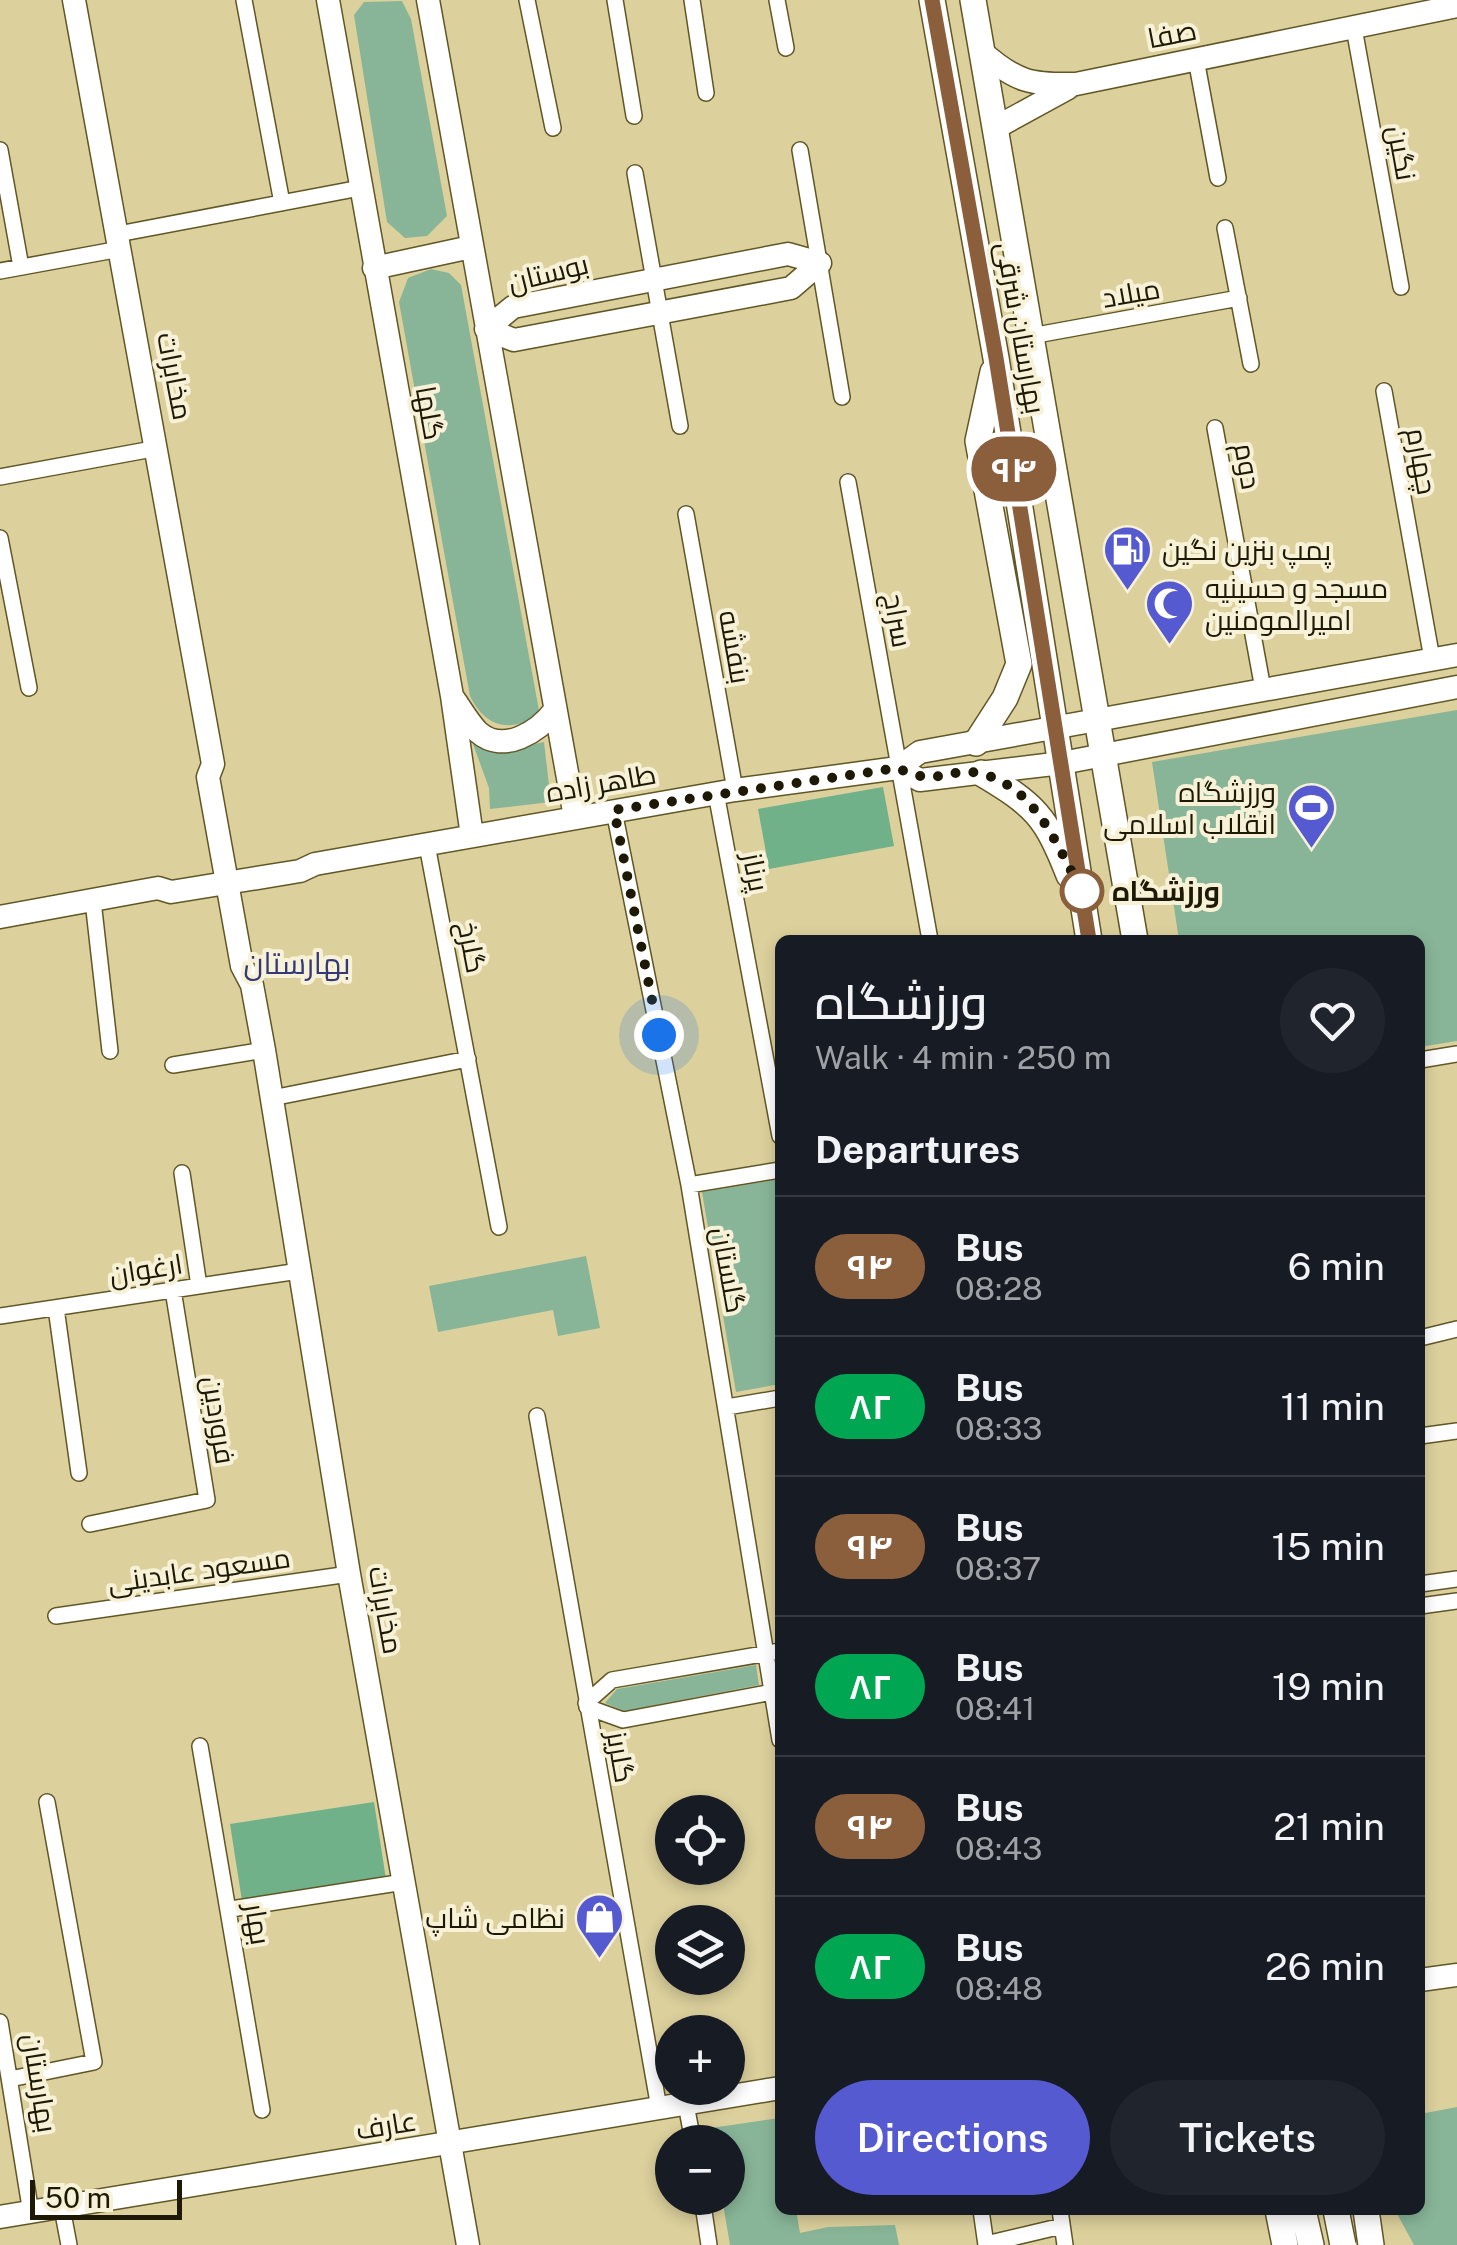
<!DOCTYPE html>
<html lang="en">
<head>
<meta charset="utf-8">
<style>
	body { margin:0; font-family:"Public Sans",Cairo,sans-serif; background:#20242c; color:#f1f3f6; height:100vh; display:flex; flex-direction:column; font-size:38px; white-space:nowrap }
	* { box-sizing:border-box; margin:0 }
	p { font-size:32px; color:#9ea1a6 }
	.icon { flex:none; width:55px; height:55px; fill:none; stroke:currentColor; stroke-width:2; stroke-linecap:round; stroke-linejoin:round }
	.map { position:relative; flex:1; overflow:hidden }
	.details { position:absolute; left:775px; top:935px; width:650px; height:1280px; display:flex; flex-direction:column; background:#171b24; border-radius:15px; box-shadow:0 5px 15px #0003 }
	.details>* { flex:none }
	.badge { padding:0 20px; border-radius:32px; font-size:35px; line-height:65px }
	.tools { position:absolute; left:655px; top:1795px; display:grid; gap:20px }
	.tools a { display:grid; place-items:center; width:90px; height:90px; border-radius:50%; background:#171b24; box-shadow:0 5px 15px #0003; font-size:50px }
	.scale { position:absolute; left:30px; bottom:25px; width:152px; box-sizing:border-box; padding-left:10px; border:5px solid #1e1905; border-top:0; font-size:28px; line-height:35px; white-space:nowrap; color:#1e1905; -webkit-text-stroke:8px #f7f1d7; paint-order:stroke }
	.you { position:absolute; width:50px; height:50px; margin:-25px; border:8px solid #fff; border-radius:50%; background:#1a73e8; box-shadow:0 0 0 15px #1a73e833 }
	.map>.badge { position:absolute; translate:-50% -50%; box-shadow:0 0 0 5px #fff }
	h2 { padding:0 40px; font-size:38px; line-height:90px }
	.round { display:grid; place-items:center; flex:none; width:105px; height:105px; border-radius:52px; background:#20242c }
	.headline { display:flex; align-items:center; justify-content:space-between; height:170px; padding:0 40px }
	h1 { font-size:48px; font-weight:600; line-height:75px }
	.primary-button { display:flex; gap:20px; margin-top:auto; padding:20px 40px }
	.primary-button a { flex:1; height:115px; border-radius:60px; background:#555ad1; color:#fff; font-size:40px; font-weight:600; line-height:115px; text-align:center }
	.primary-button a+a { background:#20242c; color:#f1f3f6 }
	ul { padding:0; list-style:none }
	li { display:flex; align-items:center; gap:30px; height:140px; padding:0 40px; border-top:2px solid #363941 }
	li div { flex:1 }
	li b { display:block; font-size:38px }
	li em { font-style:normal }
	li .badge { min-width:110px; font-weight:700; text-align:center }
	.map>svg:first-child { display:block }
	.green { fill:#88b598 }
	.forest { fill:#71b18a }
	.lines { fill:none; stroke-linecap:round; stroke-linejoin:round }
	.street-casing { stroke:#615625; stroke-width:18 }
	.secondary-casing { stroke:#615625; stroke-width:25 }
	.primary-casing { stroke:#615625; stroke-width:28 }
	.street { stroke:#fff; stroke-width:15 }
	.secondary { stroke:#fff; stroke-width:22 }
	.primary { stroke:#fff; stroke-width:25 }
	.primary-bridge-casing { stroke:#615625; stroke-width:28; stroke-linecap:butt }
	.primary-bridge { stroke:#fff; stroke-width:25 }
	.line-casing { stroke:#fff; stroke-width:22 }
	.line { stroke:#8b5e3c; stroke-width:15 }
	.walk { stroke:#1e1905; stroke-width:10; stroke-dasharray:0 18 }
	.stop-dot { fill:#fff; stroke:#8b5e3c; stroke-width:5 }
	.labels { text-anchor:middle; stroke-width:8; stroke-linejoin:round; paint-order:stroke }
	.street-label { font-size:28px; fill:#1e1905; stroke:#f7f1d7 }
	.poi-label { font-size:28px; fill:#1e1905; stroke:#f7f1d7; text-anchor:start }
	.stop-label { font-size:28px; font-weight:bold; fill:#1e1905; stroke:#f7f1d7; text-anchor:start }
	.neighbourhood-label { font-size:30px; fill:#343975; stroke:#f7f1d7 }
</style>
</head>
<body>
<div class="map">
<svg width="1457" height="2245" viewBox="0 0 1457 2245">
	<rect width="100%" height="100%" fill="#dcd09c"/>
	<path class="green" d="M402 1 411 19 447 216 427 236 405 238 387 222 354 15 364 2Z
		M431 269 449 273 461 285 540 716C509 732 486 728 470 696L399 302 408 278Z
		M1457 710V1041L1420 1047V940H1179L1152 762Z
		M544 742 551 802 490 809 489 788 473 744 496 752Z
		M780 1179V1384L736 1392 702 1192Z
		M586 1256 600 1328 558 1336 553 1310 438 1332 429 1286Z
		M756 1665 759 1685 624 1711 605 1703 617 1689Z
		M1457 2107V2245H1414L1395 2210H1420V2114Z
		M779 2118 780 2210H796L800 2233 828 2227 895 2225 899 2245H730L722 2198H728V2142H714L711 2128Z"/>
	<path class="forest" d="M883 787 894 846 769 869 758 809Z
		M374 1802 386 1879 242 1901 230 1824Z"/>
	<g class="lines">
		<defs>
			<path id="street" d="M244 0 282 203
				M527 0 553 128
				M615 0 634 116
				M692 0 706 93
				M777 0 786 48
				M1354 28 1401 287
				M1196 59 1218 178
				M0 150 21 267
				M800 150 842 397
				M635 173 680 426
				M1225 228 1251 364
				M118 234 360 188
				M0 271 120 249
				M1031 336 1239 298
				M1384 391 1432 659
				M1215 428 1263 689
				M0 477 158 448
				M848 482 930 940
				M686 514 735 790
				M0 538 29 688
				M716 793 780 1136
				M614 811 689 1185 780 1740
				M427 845 499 1227
				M93 901 110 1051
				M1420 1060 1457 1054
				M173 1065 264 1050
				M272 1098 468 1059
				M182 1173 199 1286
				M689 1185 780 1170
				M56 1308 79 1473
				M0 1316 299 1271
				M1420 1338 1457 1329
				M727 1407 780 1398
				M537 1416 659 2108
				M1420 1436 1457 1431
				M90 1524 207 1500 173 1290
				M1420 1584 1457 1579
				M1420 1606 1457 1601
				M56 1616 349 1574
				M586 1703 612 1680 780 1651
				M587 1707 623 1720 778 1691
				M200 1746 262 2110
				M231 1909 404 1882
				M0 2022 31 2213
				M10 2079 94 2062 47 1802
				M686 2104 693 2142
				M702 2198 709 2245
				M62 2208 69 2245
				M981 2210 986 2245
				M1060 2210 1065 2245
				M986 2244 1062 2226"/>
			<path id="secondary" d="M74 0 213 764 208 777 242 966 252 985 264 1050 349 1574 468 2245
				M328 0 452 696 472 836
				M428 0 575 817
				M982 52C1016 82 1031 85 1076 84L1457 6
				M995 128 1068 88
				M788 254 820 263 791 288 514 340 486 329 513 307Z
				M374 268 471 247
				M454 699C461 709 469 723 478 732 504 755 539 731 555 710
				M898 768 920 780 1062 763 1457 687
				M0 917 158 888 171 892 300 871 315 864 735 790 898 768 920 752 1457 655
				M1420 1980 1457 1975
				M0 2217 780 2088"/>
			<path id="primary" d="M932 0 996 358 1089 940
				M973 0 1135 940
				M976 743 1005 698 1019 664 978 441 993 372
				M981 773C1035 805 1046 816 1069 875
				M1278 2210 1285 2245
				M1303 2210 1311 2245
				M1366 2210 1371 2245"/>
		</defs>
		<use href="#street" class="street-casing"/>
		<use href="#secondary" class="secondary-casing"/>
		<use href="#primary" class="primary-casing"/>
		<use href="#street" class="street"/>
		<use href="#secondary" class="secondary"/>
		<use href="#primary" class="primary"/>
		<defs>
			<path id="primary-bridge" d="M1336 2210 1343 2245"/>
		</defs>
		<use href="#primary-bridge" class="primary-bridge-casing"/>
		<use href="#primary-bridge" class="primary-bridge"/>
	</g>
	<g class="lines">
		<defs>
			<path id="line" d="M932 0 996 358 1089 940"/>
		</defs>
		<use href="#line" class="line-casing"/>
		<use href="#line" class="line"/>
		<path class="walk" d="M659 1035 614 810 898 768C938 789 950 765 982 774 1037 788 1057 847 1082 891"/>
	</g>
	<defs>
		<symbol id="fuel-pin" viewBox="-11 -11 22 30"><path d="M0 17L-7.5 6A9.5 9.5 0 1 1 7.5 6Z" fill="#555ad1" stroke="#f7f1d7"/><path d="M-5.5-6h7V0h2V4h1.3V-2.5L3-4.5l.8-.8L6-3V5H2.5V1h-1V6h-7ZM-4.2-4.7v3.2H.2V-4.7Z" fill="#fff"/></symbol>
		<symbol id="mosque-pin" viewBox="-11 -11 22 30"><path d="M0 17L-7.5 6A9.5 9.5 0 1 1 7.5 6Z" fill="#555ad1" stroke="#f7f1d7"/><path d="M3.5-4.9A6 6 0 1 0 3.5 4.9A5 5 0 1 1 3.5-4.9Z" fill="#fff"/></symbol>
		<symbol id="stadium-pin" viewBox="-11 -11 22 30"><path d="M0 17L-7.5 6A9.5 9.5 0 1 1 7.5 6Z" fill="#555ad1" stroke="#f7f1d7"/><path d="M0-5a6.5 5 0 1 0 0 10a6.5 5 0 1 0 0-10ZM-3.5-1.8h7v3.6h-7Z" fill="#fff"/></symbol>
		<symbol id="shop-pin" viewBox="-11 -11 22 30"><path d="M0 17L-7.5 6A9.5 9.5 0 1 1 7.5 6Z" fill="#555ad1" stroke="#f7f1d7"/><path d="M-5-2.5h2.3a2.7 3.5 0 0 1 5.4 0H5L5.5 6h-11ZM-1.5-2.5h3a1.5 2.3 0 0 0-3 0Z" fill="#fff"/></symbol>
	</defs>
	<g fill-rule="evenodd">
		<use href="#fuel-pin" x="1100" y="522" width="55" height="75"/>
		<use href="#mosque-pin" x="1142" y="576" width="55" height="75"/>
		<use href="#stadium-pin" x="1284" y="780" width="55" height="75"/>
		<use href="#shop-pin" x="572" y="1890" width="55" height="75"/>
	</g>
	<circle class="stop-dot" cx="1082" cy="891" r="20"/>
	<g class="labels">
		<g class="street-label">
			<text transform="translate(1172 34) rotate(-11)" y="10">صفا</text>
			<text transform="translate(1402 153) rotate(80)" y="10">نگین</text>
			<text transform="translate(548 273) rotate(-14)" y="10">بوستان</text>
			<text transform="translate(1131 293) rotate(-10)" y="10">میلاد</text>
			<text transform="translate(1021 328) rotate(80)" y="10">بهارستان شرقی</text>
			<text transform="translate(175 376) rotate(79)" y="10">مخابرات</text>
			<text transform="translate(430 413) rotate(80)" y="10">گلها</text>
			<text transform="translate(1422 461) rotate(80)" y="10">چهارم</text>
			<text transform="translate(1248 466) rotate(80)" y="10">دوم</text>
			<text transform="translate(898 620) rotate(80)" y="10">سراج</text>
			<text transform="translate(735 647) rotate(80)" y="10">بنفشه</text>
			<text transform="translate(601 783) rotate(-10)" y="10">طاهر زاده</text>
			<text transform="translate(756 872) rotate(79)" y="10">پرناز</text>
			<text transform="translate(472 947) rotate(79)" y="10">گلرخ</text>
			<text transform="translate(146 1269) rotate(-9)" y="10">ارغوان</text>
			<text transform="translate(729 1270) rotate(80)" y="10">گلستان</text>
			<text transform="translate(219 1420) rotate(81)" y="10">فروردین</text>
			<text transform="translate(199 1570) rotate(-8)" y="10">مسعود عابدینی</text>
			<text transform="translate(386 1610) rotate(80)" y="10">مخابرات</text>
			<text transform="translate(621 1757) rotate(80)" y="10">گلریز</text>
			<text transform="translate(258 1924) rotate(81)" y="10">بهار</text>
			<text transform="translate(40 2083) rotate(81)" y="10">بهارستان</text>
			<text transform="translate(386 2125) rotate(-9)" y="10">عارف</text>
		</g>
		<g class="poi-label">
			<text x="1162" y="560">پمپ بنزین نگین</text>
			<text x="1205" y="598">مسجد و حسینیه<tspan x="1205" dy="32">امیرالمومنین</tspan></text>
			<text x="1276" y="802" text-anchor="end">ورزشگاه<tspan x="1276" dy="32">انقلاب اسلامی</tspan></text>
			<text x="565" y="1928" text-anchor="end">نظامی شاپ</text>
		</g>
		<g class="stop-label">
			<text x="1112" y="901">ورزشگاه</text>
		</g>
		<g class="neighbourhood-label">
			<text x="297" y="974">بهارستان</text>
		</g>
	</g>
</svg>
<div class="tools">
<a><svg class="icon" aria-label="locate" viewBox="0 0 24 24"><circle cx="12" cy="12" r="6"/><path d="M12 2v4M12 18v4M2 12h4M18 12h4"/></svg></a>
<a><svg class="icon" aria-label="layers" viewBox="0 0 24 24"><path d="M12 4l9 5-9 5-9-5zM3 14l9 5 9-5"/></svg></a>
<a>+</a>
<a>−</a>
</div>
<div class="scale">50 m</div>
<div class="you" style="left:659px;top:1035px"></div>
<b class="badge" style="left:1014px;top:469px;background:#8b5e3c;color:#fff">۹۴</b>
<section class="details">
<div class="headline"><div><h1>ورزشگاه</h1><p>Walk · 4 min · 250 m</p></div><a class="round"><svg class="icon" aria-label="heart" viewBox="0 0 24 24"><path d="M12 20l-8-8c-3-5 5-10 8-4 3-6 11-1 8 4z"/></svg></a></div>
<h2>Departures</h2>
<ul>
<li><span class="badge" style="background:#8b5e3c;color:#fff">۹۴</span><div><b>Bus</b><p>08:28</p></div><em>6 min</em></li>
<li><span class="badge" style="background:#00a651;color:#fff">۸۲</span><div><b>Bus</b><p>08:33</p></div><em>11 min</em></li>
<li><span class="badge" style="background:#8b5e3c;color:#fff">۹۴</span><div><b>Bus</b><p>08:37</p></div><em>15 min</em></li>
<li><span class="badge" style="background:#00a651;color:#fff">۸۲</span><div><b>Bus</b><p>08:41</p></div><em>19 min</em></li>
<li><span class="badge" style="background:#8b5e3c;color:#fff">۹۴</span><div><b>Bus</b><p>08:43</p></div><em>21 min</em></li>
<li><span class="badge" style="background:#00a651;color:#fff">۸۲</span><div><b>Bus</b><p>08:48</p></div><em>26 min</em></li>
</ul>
<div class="primary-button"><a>Directions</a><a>Tickets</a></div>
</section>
</div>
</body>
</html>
